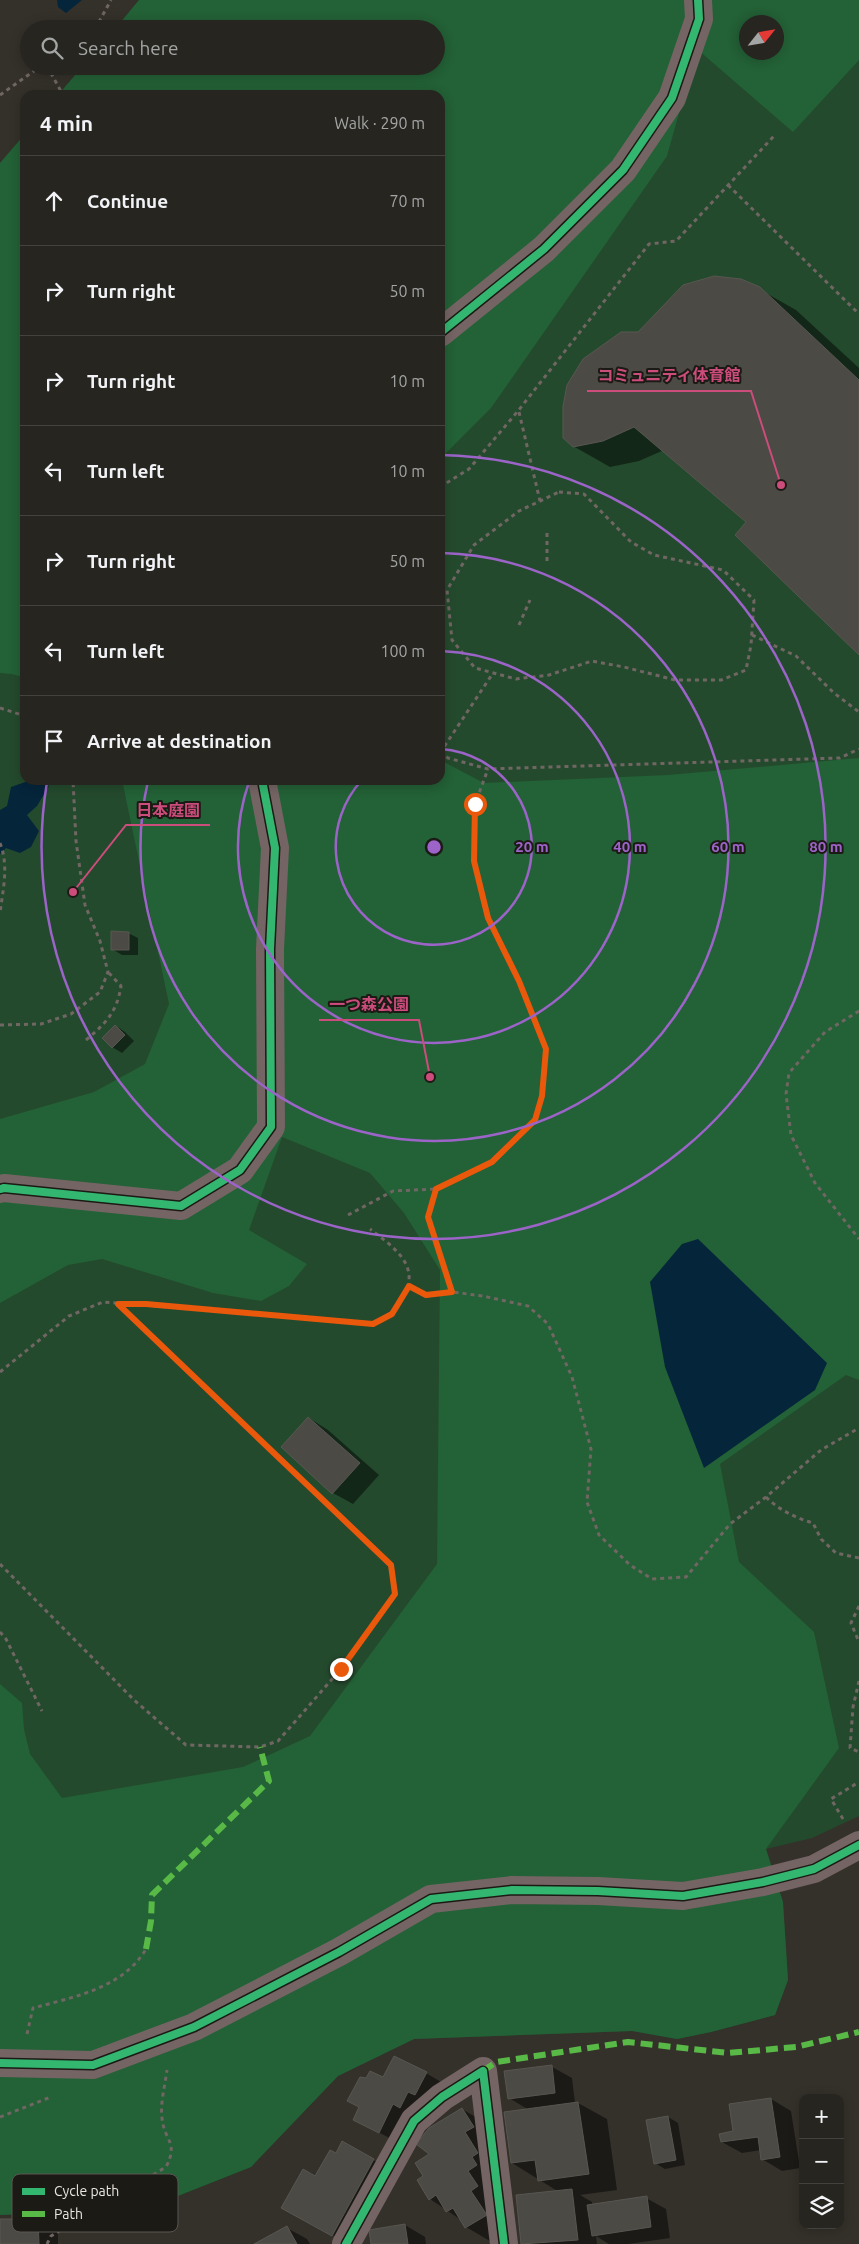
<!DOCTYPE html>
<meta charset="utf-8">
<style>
:root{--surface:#272520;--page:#2f2d29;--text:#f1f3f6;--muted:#a4a5a5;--line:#43423e}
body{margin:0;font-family:Ubuntu,"Noto Sans JP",sans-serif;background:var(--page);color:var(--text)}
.controls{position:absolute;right:15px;bottom:15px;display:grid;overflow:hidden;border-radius:10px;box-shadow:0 2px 12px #0003}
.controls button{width:45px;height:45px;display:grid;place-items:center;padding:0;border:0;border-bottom:1px solid var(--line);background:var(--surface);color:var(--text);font:25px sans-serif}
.compass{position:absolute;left:739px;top:15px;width:45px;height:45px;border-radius:50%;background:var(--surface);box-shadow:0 2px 12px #0003;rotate:59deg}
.stop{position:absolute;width:15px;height:15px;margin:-11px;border:4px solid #ea580c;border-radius:50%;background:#fff}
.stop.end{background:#ea580c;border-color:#fff;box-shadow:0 1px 5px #0008}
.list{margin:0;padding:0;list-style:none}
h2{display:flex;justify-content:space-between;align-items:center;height:65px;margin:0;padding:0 20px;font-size:21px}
h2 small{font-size:16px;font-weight:400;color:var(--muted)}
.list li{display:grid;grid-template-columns:32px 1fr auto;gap:15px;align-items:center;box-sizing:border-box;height:90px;padding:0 20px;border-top:1px solid var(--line)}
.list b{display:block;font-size:19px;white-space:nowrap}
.list em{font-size:16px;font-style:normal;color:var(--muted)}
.icon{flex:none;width:28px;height:28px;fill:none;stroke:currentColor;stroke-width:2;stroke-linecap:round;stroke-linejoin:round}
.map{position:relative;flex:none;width:859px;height:2244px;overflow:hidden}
.search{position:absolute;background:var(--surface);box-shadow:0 2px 12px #0003;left:20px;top:20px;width:425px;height:55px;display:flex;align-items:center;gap:12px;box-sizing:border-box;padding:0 18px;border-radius:28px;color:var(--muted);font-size:19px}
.panel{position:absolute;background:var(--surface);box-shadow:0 2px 12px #0003;left:20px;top:90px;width:425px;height:695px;border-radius:15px}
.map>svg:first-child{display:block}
</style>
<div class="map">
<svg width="859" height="2244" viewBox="0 0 859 2244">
<rect width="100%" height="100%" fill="#34312a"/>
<path fill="#244a2d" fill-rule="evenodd" d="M139,0H859V1816L812,1838L766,1849L783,1902L788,1980L775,2015L711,2032L677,2039L632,2031L414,2039L338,2076L251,2167L145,2209L0,2215V163L25,134V780H440V95H58L83,66H436V29H115ZM746,22H776V52H746Z"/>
<g fill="#236136" fill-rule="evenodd">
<path d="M139,0H859V60L793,132L697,49L667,156L491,408L440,459V95H58L83,66H436V29H115ZM746,22H776V52H746Z"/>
<polygon points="25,134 25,678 12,674 0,673 0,163"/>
<polygon points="859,758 859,1380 846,1375 720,1464 739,1562 814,1632 839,1748 766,1849 783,1902 788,1980 775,2015 711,2032 677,2039 632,2031 414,2039 338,2076 251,2167 145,2209 0,2215 0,1684 22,1703 24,1729 30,1754 62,1798 243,1767 310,1736 437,1564 440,1270 404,1213 370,1173 282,1137 249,1230 307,1264 289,1286 261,1301 213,1293 102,1259 68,1265 0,1303 0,1119 94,1092 145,1064 169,1004 122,780 440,780 440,760 484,783 668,775"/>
</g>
<g fill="#05253b">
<polygon points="57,0 82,0 66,13 58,7"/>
<polygon points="31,780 39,780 49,786 37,806 27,815 39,831 31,847 20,853 6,848 0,854 0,810 7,806 11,787"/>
<polygon points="698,1239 827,1363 815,1390 704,1468 665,1367 650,1282 682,1244"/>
</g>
<g fill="#0007">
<polygon points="759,289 796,310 859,368 859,653 748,522 664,450 639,461 610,467 573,446 639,334"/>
<polygon points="128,933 138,938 138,955 122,955 112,949"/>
<polygon points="116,1026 125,1032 134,1041 122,1053 112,1047"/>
<polygon points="309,1418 328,1430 379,1475 353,1504 333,1493"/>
<polygon points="552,2067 572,2078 575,2103 578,2103 607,2119 617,2190 580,2195 592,2202 592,2205 646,2198 666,2209 670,2238 628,2244 609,2244 596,2236 597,2244 522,2244 517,2197 559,2192 512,2163 529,2110 509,2098"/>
<polygon points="426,2073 446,2085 399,2143 355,2120 384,2079"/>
<polygon points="771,2099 791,2111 800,2168 782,2171 762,2159 761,2150 742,2153 722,2142 735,2132 730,2105"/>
<polygon points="462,2109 491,2126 495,2244 466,2227 461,2220 430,2199 425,2176 431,2154"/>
<polygon points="668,2117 678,2123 685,2165 665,2169 655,2163"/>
<polygon points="343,2143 393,2171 349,2244 303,2219 315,2178 336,2155"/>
<polygon points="0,2220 38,2220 58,2231 58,2244 0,2244"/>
<polygon points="405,2225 425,2237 426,2244 373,2244"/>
<polygon points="287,2228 307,2239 310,2244 257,2244"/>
</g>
<g fill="#4c4a45" stroke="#585650">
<polygon points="714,276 741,279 760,287 859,380 859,655 735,535 746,522 634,427 603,441 573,447 563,438 563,406 567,385 583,359 621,332 638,332 683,285"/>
<polygon points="111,931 129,932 129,950 111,950"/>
<polygon points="115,1025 125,1035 112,1048 102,1038"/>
<polygon points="308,1417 360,1463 332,1494 281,1447"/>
<polygon points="394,2056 427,2072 415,2095 408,2092 400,2108 393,2104 379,2133 353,2120 359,2107 347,2101 360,2077 366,2078 370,2071 383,2077"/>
<polygon points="552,2065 555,2093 508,2099 504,2071"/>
<polygon points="771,2098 780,2157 761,2160 758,2137 721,2142 719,2134 733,2131 729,2104"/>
<polygon points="578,2102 589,2174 538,2181 535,2160 511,2163 504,2112"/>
<polygon points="462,2108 474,2127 465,2132 478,2153 472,2157 477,2165 468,2171 478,2186 471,2191 487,2215 465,2228 453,2208 446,2212 436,2195 429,2200 417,2180 423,2176 415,2163 429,2154 416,2144 429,2128"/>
<polygon points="668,2116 676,2160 654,2164 646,2120"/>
<polygon points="342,2141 374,2159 332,2236 281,2208 303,2169 315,2176 330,2150 336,2153"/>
<polygon points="572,2189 578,2240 521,2244 516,2195"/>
<polygon points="647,2196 651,2227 592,2236 587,2205"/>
<polygon points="0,2219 38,2219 39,2244 0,2244"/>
<polygon points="405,2224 408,2244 371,2244 369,2230"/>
<polygon points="287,2226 297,2244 254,2244"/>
</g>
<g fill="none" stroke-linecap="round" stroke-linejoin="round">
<g stroke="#706663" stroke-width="3" stroke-dasharray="4 4" stroke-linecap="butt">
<polyline points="95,29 111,0"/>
<polyline points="47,66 63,95"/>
<polyline points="0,95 41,66"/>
<polyline points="728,185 859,314"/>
<polyline points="519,412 540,501"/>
<polyline points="440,487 469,469 518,411 649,244 676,241 774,136"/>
<polygon points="559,492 584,494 631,542 654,555 723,570 754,600 751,645 746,670 721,680 675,680 624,667 592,661 549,675 516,679 475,668 452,640 447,590 474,545 519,511"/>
<polyline points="547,561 547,530"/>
<polyline points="519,625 530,600"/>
<polyline points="752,635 796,656 834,693 859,712"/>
<polyline points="0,708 25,716"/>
<polyline points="440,752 448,758 488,769 840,758 859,749"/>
<polyline points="440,753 493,673"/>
<path d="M0,843C9,866 3,889 0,913"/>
<polyline points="859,1011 825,1032 789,1073 786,1094 791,1135 815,1183 859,1239"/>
<polyline points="0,1025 41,1024 71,1014 100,992 108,972 100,941 85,905 76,841 73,780"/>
<path d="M86,1040C106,1023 117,1012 121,986L108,972"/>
<polyline points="436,1189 428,1217 452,1292"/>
<polyline points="348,1215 393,1191 436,1189 492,1162 535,1120 542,1096 546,1049 519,981 489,917 474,861 475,804 488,769"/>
<polyline points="409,1286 426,1295 452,1292 483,1296 528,1306 548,1324 572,1377 591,1449 587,1502 599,1535 630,1565 652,1579 686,1577 730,1524 766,1497 821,1450 859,1428"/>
<path d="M0,1372L69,1316L103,1302L373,1323C391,1315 394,1312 404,1295C421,1265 392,1246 370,1229"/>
<path d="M766,1497C779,1510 796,1518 813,1523L821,1539L836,1553L859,1558"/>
<polyline points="0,1564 134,1700 186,1745 260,1747 278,1741 341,1669 395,1594 391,1565 118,1304"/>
<polyline points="859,1606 851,1623 859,1642"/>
<polyline points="0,1632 6,1639 42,1711"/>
<polyline points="859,1681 853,1707 850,1748 859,1752"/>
<polyline points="843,1819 831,1799 859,1782"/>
<path d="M27,2034L33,2008C74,1997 123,1988 146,1949"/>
<polyline points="0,2117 51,2097"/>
<path d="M47,2244L51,2236L166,2167C179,2142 164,2141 162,2118C160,2103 165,2086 167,2070"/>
</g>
<g stroke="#756464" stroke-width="28">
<polyline points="440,333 544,249 623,170 672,98 699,19 698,0"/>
<polyline points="0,1189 4,1188 181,1206 240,1170 271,1127 270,949 275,848 262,780"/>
<polyline points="0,2063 93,2065 194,2027 339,1952 431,1899 512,1890 598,1891 683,1896 763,1882 814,1869 859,1845"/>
<polyline points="346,2244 414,2121 442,2097 483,2071 504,2244"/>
</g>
<g stroke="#58b947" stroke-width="6" stroke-dasharray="12 6" stroke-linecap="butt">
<polyline points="146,1949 151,1921 152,1895 269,1781 260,1747"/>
<polyline points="483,2071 496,2062 628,2042 728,2053 796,2047 859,2032"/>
</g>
<g stroke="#1c1a15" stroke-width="11">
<g id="cycleway">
<polyline points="440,333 544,249 623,170 672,98 699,19 698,0"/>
<polyline points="0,1189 4,1188 181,1206 240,1170 271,1127 270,949 275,848 262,780"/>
<polyline points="0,2063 93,2065 194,2027 339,1952 431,1899 512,1890 598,1891 683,1896 763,1882 814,1869 859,1845"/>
<polyline points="346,2244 414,2121 442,2097 483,2071 504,2244"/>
</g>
</g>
<use href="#cycleway" stroke="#33b770" stroke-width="8"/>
</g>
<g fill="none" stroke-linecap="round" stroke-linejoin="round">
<polyline stroke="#ea580c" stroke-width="6" points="341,1669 395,1594 391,1565 118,1304 146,1304 373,1324 392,1314 409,1286 426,1295 452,1292 428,1217 436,1189 492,1162 535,1120 542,1096 546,1049 519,981 488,918 474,861 475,804"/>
</g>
<g fill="none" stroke="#9c64c9" stroke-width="2.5">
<path d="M441 749A98 98 0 1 1 362 780"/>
<path d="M441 651A196 196 0 1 1 249 782"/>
<path d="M442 553A294 294 0 1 1 148 781"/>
<path d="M441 455A392 392 0 1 1 47 782"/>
</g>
<rect x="12" y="2174" width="166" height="58" rx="8" fill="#1c1a15" stroke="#5a5752" stroke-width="1"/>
<rect x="22" y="2188" width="23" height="7" fill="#33b770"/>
<rect x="22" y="2211" width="23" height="6" fill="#58b947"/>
<g font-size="14" fill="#e9e6df">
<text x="54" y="2196">Cycle path</text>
<text x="54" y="2219">Path</text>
</g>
<circle cx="434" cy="847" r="8" fill="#9c64c9" stroke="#1c1a15" stroke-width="2.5"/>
<g font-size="15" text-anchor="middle" font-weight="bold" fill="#9c64c9" stroke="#1c1a15" stroke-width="4" stroke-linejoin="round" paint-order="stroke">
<text x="532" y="852">20 m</text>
<text x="630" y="852">40 m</text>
<text x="728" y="852">60 m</text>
<text x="826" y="852">80 m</text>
</g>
<path fill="none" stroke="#cc4c7c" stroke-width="2" d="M781 485L751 391H587M73 892L126 825H210M430 1077L419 1020H319"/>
<g fill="#cc4c7c" stroke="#1c1a15" stroke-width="2">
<circle cx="781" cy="485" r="5"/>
<circle cx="73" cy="892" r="5"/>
<circle cx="430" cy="1077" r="5"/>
</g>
<g font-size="16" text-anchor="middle" font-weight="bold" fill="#cc4c7c" stroke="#1c1a15" stroke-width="4" stroke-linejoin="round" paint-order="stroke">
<text x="669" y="381">コミュニティ体育館</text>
<text x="168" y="816">日本庭園</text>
<text x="369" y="1010">一つ森公園</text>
</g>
</svg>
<div class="controls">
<button>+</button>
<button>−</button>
<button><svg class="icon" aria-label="layers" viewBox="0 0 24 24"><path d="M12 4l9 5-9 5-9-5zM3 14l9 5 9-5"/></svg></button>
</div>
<svg class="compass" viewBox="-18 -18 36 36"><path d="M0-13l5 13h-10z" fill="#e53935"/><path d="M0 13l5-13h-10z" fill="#a4a5a5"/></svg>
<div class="stop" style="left:475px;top:804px"></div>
<div class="stop end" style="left:341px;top:1669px"></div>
<div class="search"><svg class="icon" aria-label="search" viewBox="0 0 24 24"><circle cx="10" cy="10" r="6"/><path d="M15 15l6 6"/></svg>Search here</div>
<section class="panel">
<h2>4 min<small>Walk · 290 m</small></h2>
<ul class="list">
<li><svg class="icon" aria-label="ahead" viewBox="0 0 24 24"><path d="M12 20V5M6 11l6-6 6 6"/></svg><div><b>Continue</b></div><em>70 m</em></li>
<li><svg class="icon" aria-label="right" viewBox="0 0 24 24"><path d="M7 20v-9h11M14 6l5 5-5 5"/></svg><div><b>Turn right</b></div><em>50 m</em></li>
<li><svg class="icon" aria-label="right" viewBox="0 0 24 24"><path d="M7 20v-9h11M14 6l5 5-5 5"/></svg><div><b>Turn right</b></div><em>10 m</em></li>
<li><svg class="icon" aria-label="left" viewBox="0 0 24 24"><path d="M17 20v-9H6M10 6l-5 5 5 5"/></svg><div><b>Turn left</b></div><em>10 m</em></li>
<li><svg class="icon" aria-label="right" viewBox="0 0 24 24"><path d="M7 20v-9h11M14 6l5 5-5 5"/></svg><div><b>Turn right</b></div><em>50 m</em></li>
<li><svg class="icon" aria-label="left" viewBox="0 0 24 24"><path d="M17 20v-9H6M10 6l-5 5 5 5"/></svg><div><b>Turn left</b></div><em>100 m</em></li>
<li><svg class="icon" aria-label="arrive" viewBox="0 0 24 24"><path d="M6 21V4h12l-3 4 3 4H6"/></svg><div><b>Arrive at destination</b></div></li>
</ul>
</section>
</div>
